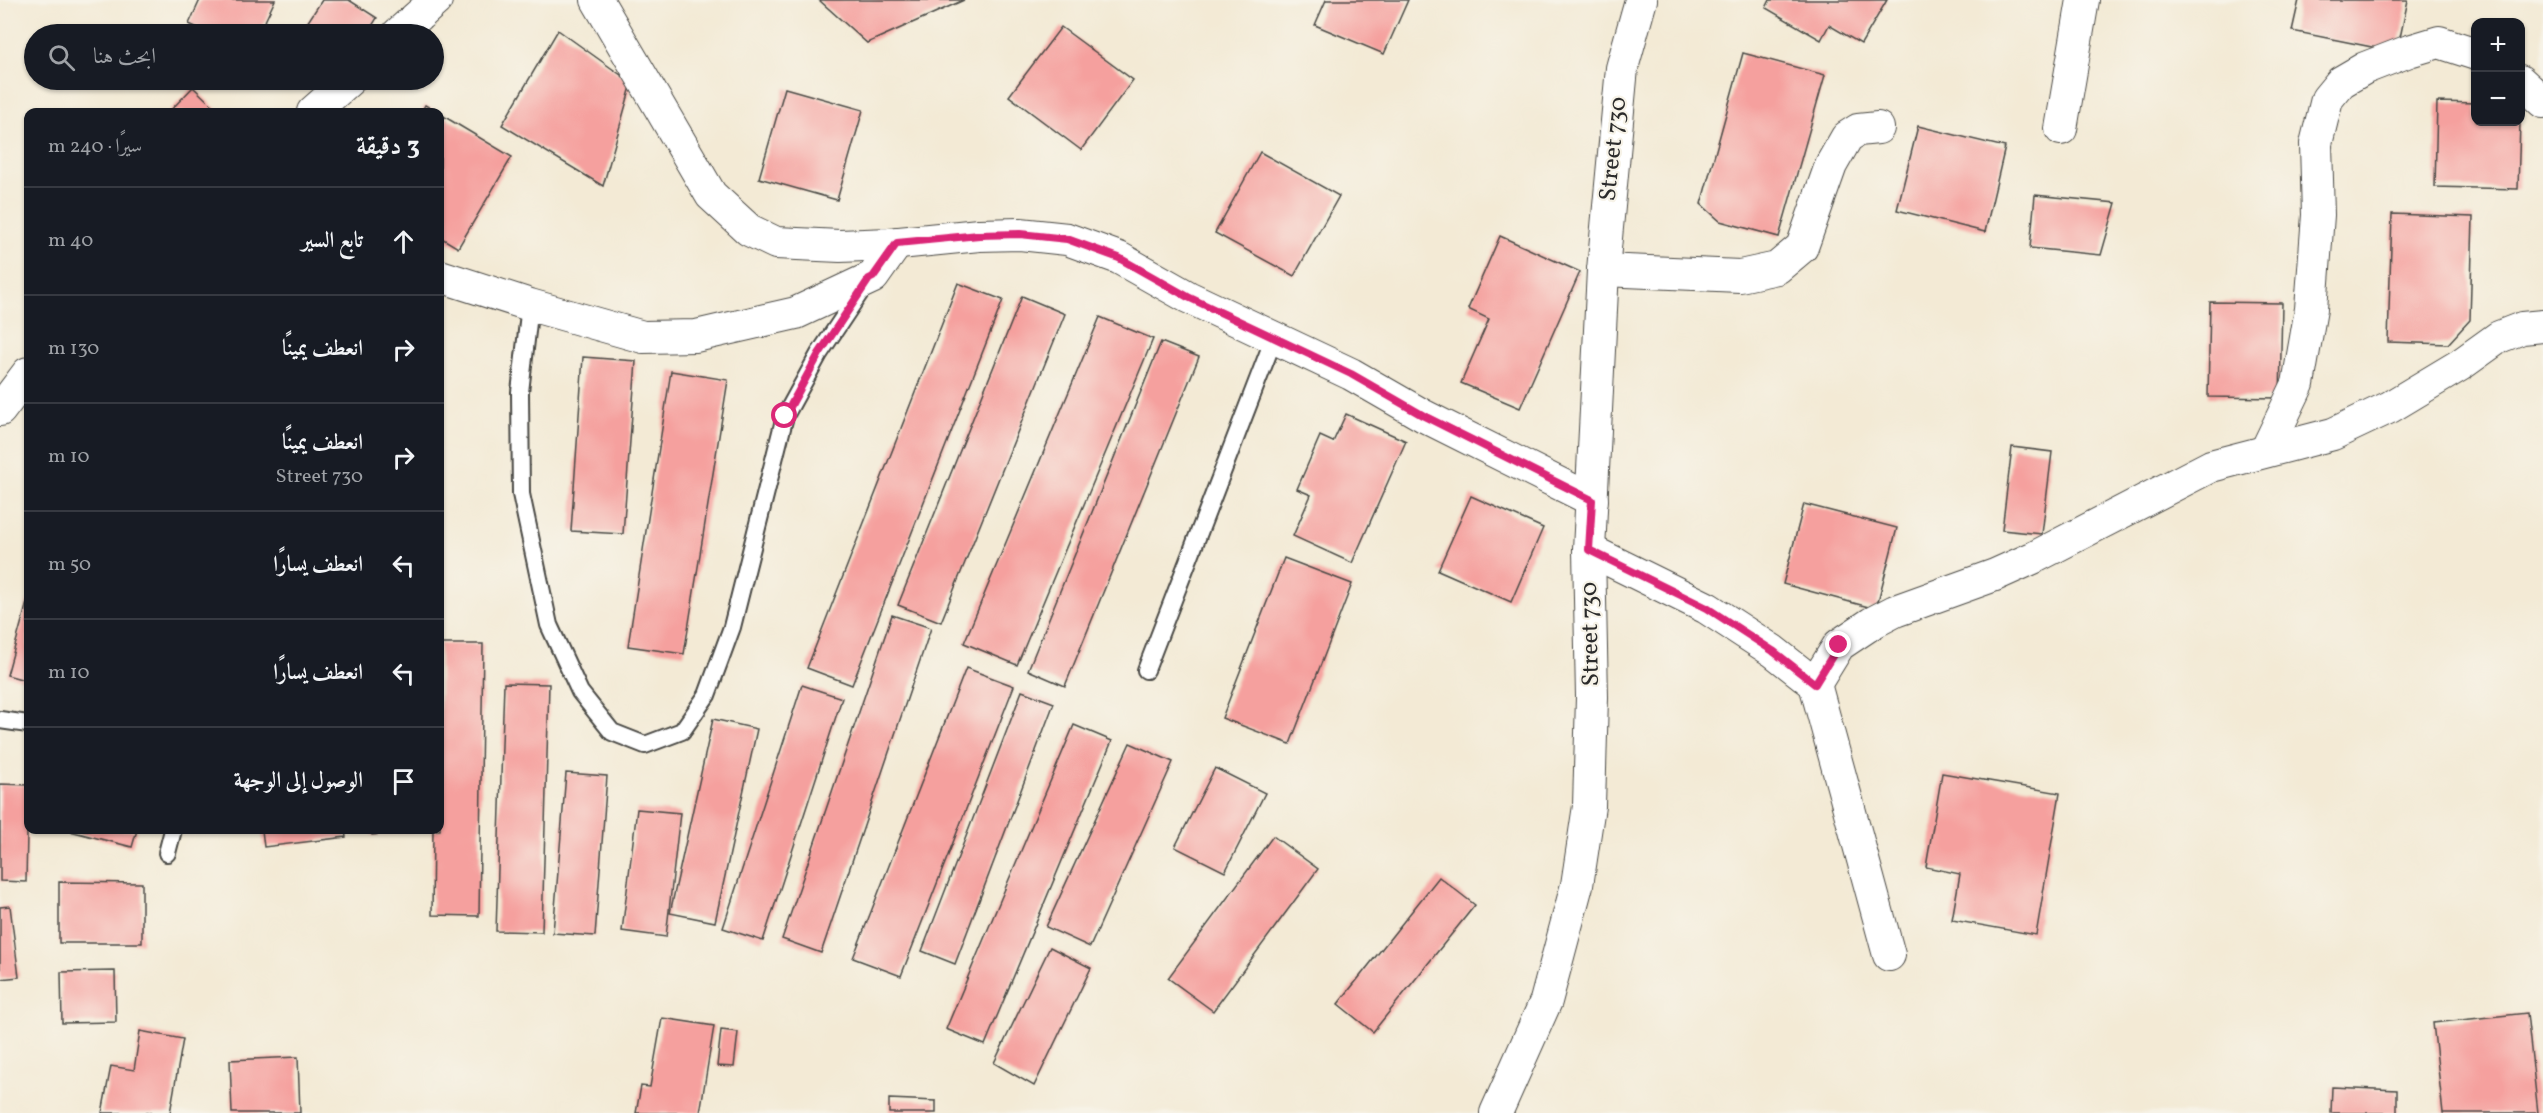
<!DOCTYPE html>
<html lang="ar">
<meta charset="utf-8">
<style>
:root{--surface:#171b24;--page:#242831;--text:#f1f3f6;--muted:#9ea1a6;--line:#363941}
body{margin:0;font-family:Vollkorn,Amiri,serif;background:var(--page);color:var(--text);direction:rtl}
.controls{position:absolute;right:18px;top:18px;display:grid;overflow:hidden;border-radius:12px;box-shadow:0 2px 4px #0004}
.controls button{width:54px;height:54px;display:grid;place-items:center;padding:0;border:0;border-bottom:2px solid var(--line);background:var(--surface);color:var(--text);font:30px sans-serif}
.stop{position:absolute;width:18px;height:18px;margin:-14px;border:4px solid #db2777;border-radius:50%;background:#fff}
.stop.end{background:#db2777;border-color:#fff;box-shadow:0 2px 6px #0008}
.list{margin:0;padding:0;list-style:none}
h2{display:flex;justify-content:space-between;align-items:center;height:78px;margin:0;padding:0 24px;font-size:26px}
h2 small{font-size:20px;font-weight:400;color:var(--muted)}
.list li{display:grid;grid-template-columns:39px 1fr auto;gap:18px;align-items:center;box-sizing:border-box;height:108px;padding:0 24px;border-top:2px solid var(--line)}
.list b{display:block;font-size:22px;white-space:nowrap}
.list p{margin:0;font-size:20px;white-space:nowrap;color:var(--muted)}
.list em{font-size:20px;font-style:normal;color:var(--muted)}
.icon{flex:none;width:33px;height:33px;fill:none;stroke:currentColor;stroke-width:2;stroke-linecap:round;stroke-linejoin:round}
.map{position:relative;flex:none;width:2543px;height:1113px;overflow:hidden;direction:ltr}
.search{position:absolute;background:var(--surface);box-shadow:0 2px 4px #0004;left:24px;top:24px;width:420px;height:66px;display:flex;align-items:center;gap:15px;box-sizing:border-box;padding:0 21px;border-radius:33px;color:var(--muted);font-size:22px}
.panel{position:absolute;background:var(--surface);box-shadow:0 2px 4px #0004;left:24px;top:108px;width:420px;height:726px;border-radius:12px;direction:rtl}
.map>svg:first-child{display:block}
</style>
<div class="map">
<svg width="2543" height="1113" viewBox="0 0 2543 1113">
<rect width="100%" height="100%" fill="#f7f3e8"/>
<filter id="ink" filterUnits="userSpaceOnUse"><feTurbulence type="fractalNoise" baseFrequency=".0167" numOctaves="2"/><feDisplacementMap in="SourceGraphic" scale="12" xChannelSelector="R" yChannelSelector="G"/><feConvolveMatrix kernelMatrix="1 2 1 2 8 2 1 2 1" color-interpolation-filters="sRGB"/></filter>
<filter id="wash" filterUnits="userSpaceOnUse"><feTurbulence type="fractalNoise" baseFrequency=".008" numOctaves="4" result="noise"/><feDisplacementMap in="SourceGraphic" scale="24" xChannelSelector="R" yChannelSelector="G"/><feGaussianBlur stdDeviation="1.35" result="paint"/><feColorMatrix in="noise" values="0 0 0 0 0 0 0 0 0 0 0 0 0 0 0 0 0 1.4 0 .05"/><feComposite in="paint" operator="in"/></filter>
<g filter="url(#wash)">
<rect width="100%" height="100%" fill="#f3ead5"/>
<g id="blocks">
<g fill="#f5a09e">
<polygon points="200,0 275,0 259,34 212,34 189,24"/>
<polygon points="322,0 349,0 377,18 367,34 300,34"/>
<polygon points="819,0 964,0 867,43"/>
<polygon points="1326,0 1408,0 1384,54 1315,25"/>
<polygon points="1770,0 1887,0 1861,44 1829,25 1821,40 1766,8"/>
<polygon points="2299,0 2408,0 2397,52 2292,31"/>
<polygon points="1061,27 1133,80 1081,150 1009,96"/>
<polygon points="558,30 632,83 603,186 502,125"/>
<polygon points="1743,53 1825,75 1779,237 1720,221 1701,204"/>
<polygon points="193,87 219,112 169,112"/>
<polygon points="785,88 863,110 837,200 759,178"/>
<polygon points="2437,102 2476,103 2476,122 2520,122 2518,189 2435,187"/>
<polygon points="425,105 437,112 421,112"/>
<polygon points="440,114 512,157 458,248 440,237"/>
<polygon points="1918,126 2005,147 1985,232 1897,210"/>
<polygon points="1260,152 1339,196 1294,276 1215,233"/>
<polygon points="2035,195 2116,203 2101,255 2030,248"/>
<polygon points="2392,214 2473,217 2470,320 2448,344 2388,342"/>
<polygon points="1500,236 1580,272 1520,408 1461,383 1489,319 1468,309"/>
<polygon points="958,283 1003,300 852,685 807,668"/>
<polygon points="1022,296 1065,314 941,622 898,605"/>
<polygon points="2210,302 2282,303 2280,398 2208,397"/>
<polygon points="1100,317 1153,339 1017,665 964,643"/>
<polygon points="1161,342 1199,357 1065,686 1028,670"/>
<polygon points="583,357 636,361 623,534 571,531"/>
<polygon points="671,371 728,380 684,654 628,646"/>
<polygon points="1346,414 1406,441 1352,563 1293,536 1311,495 1297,489 1320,436 1333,442"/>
<polygon points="2012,447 2052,452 2042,534 2002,530"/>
<polygon points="1471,496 1543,528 1511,602 1438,570"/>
<polygon points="1804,504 1897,528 1876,609 1783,584"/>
<polygon points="1284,558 1352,584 1290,744 1222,718"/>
<polygon points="28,599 28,681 7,675"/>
<polygon points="892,615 931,628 821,953 782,939"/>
<polygon points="440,644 483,644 479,916 432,915 433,830 440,830"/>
<polygon points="966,668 1014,686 901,976 853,958"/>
<polygon points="504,683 549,684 542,932 496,931"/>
<polygon points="802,685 842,698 763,941 723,928"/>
<polygon points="1022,691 1054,703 955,964 922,951"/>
<polygon points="713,719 757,729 715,922 670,913"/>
<polygon points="1074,725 1112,741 985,1045 946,1029"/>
<polygon points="1130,743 1173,762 1090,947 1046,927"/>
<polygon points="1215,768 1265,793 1225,872 1175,847"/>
<polygon points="566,773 607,776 595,936 553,933"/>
<polygon points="1942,773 2060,793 2036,935 1952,920 1960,874 1926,867"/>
<polygon points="0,784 28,785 26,882 0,881"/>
<polygon points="637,809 680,813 666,937 622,931"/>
<polygon points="66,830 137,830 132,847"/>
<polygon points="262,830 345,830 346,837 264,847"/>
<polygon points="371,830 414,830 414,831 372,835"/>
<polygon points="1273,836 1318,869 1213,1011 1168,978"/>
<polygon points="1439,877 1475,905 1373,1032 1338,1004"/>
<polygon points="59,882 142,883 142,943 59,943"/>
<polygon points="10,906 19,977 0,979 0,907"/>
<polygon points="1050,947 1091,968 1034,1086 994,1063"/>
<polygon points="115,971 116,1022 62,1023 61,972"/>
<polygon points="2527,1013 2538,1113 2443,1113 2433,1023"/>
<polygon points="662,1018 714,1026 700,1113 636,1113 641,1086 650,1087"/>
<polygon points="721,1030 738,1032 734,1067 717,1066"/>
<polygon points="140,1031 183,1039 170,1113 102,1113 111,1066 134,1070"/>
<polygon points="298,1057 300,1113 232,1113 230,1060"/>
<polygon points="2332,1087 2397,1090 2397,1113 2331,1113"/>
<polygon points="889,1099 936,1101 936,1113 889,1113"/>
</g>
</g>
</g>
<g filter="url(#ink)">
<use href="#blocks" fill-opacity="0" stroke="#494844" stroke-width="1.5"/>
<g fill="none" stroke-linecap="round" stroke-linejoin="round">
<g stroke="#494844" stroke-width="20">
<g id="service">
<polyline points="530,305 520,392 521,494 549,625 580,692 612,732 645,745 682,731 707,695 732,627 785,416 819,354 865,285"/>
<polyline points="1146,670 1274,338"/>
<polyline points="0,720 28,724"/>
<polyline points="167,853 173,830"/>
</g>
</g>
<g stroke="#494844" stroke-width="34">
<g id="minor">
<polyline points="597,0 711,195 749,230 776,243 840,246 889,244 979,235 1020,234 1067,239 1119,258 1188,297 1351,374 1424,416 1592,500"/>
<polyline points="398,34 436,0"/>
<polyline points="2520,81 2543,102"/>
<polyline points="313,112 349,80"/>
<polyline points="2061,129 2083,0"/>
<polyline points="1603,270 1740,276 1777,268 1802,247 1831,165 1847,137 1858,130 1878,128"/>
<polyline points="440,276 530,305 643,337 696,336 796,313 873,277 897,243"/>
<polyline points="0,410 28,373"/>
<polyline points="2266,451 2298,384 2311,309 2318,215 2316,144 2327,99 2341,82 2365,68 2409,51 2439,42 2476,54"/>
<polyline points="1589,550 1707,608 1773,651 1815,684 1839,645 1872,623 1895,611 1995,575 2035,557 2211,466 2333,434 2390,407 2460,365 2499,337 2522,328 2543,326"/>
<polyline points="1815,684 1889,955"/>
<polyline points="1496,1113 1546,1001 1577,885 1589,806 1592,697 1589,550 1603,270 1622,68 1641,0"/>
</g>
</g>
<use href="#service" stroke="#fff" stroke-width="16"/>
<use href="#minor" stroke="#fff" stroke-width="32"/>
</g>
</g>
<g fill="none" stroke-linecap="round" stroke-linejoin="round" filter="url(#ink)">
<polyline stroke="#db2777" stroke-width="8" points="785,416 819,354 869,279 873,277 897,243 979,235 1020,234 1067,239 1119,258 1188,297 1351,374 1424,416 1592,500 1589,550 1707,608 1773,651 1815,684 1839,645"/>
</g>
<g text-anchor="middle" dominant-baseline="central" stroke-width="4.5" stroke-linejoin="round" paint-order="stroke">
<g font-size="24" fill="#2b2b2b" stroke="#f7f3e8">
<text transform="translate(1614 149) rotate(-84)">Street 730</text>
<text transform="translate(1591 634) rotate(-91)">Street 730</text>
</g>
</g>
</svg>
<div class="controls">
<button>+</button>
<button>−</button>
</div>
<div class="stop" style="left:785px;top:416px"></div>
<div class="stop end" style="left:1839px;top:645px"></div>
<div class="search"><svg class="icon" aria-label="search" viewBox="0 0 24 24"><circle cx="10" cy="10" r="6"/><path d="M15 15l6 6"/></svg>ابحث هنا</div>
<section class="panel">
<h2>3 دقيقة<small>سيرًا · 240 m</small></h2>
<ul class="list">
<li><svg class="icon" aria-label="ahead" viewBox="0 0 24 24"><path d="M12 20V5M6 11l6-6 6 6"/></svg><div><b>تابع السير</b></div><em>40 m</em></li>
<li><svg class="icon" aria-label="right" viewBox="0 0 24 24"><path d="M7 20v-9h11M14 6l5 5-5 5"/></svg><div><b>انعطف يمينًا</b></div><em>130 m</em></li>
<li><svg class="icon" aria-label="right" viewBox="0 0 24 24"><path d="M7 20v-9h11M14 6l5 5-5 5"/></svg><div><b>انعطف يمينًا</b><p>Street 730</p></div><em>10 m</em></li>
<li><svg class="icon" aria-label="left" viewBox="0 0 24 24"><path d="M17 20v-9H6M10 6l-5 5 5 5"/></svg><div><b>انعطف يسارًا</b></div><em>50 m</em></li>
<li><svg class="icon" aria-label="left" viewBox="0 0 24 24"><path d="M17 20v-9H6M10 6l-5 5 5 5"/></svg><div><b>انعطف يسارًا</b></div><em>10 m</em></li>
<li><svg class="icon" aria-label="arrive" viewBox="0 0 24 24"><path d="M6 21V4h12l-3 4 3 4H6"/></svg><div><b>الوصول إلى الوجهة</b></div></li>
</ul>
</section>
</div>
